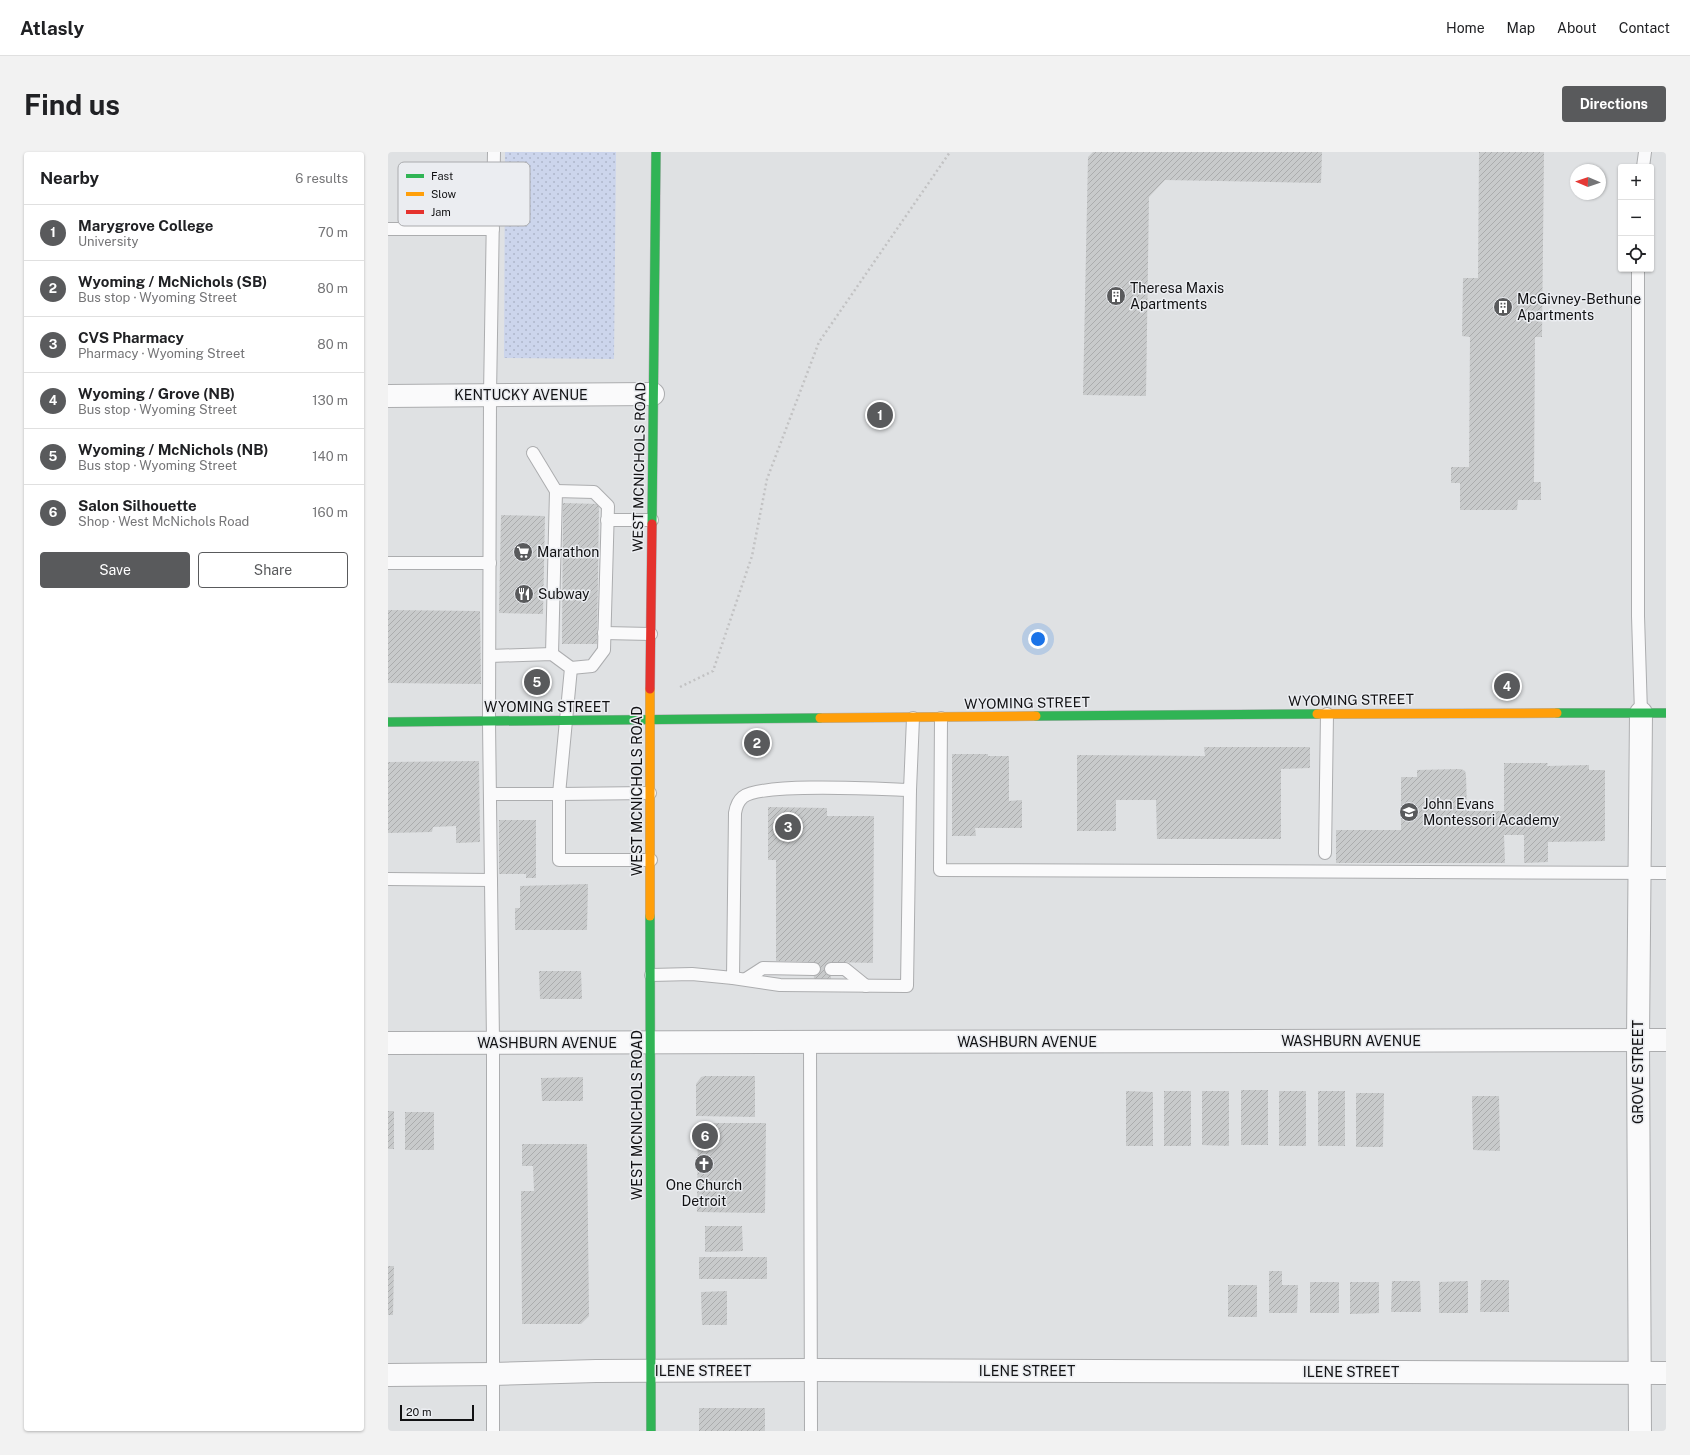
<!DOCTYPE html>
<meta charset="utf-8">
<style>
:root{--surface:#fff;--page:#f2f2f2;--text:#202124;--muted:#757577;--line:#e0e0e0;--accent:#595a5c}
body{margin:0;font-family:"Public Sans",sans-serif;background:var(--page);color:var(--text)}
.controls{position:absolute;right:12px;top:12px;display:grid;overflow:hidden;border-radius:4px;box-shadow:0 1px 3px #0004}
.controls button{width:36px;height:36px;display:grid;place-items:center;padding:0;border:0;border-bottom:1px solid var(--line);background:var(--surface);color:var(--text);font:20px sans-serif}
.compass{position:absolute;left:1182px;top:12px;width:36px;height:36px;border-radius:50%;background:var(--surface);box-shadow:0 1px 3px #0004;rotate:272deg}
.scale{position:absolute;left:12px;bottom:10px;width:74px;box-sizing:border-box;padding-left:4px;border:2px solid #111113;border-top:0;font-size:11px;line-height:14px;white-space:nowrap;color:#111113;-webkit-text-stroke:3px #ebedf1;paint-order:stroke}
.you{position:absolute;left:650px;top:487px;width:14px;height:14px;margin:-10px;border:3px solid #fff;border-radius:50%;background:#1a73e8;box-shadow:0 0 0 6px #1a73e833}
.badge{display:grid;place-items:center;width:26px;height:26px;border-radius:50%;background:var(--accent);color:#fff;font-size:13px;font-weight:700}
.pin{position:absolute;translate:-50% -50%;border:2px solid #fff;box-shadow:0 1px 4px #0006}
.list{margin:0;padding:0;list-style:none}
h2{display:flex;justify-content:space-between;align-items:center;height:52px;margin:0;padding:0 16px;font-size:17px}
h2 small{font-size:13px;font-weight:400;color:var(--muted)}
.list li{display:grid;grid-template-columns:26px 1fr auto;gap:12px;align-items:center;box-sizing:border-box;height:56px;padding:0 16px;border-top:1px solid var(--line)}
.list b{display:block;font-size:15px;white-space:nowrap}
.list p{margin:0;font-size:13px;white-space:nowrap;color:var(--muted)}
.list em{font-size:13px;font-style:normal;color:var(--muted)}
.actions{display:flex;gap:8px;padding:12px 16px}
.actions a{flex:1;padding:9px 0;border:1px solid var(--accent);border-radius:4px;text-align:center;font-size:14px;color:var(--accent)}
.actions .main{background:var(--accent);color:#fff}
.icon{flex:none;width:22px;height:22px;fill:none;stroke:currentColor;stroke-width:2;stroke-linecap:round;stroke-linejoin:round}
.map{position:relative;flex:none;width:1278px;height:1279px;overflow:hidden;border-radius:4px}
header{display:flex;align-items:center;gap:24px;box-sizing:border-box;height:56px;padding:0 20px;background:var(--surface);border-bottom:1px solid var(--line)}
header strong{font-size:19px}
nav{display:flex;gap:22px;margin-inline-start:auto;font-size:14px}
.intro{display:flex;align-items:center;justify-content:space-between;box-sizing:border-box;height:96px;padding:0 24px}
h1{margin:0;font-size:28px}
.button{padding:10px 18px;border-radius:4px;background:var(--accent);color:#fff;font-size:14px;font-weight:700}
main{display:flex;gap:24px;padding:0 24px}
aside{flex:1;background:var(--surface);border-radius:4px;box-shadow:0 1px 3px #0004}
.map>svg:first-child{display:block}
</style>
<header>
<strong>Atlasly</strong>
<nav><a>Home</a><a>Map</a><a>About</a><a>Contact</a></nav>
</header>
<div class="intro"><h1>Find us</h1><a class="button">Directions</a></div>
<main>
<aside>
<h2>Nearby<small>6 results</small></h2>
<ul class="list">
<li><span class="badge">1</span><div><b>Marygrove College</b><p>University</p></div><em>70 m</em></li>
<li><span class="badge">2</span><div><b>Wyoming / McNichols (SB)</b><p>Bus stop · Wyoming Street</p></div><em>80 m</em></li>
<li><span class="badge">3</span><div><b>CVS Pharmacy</b><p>Pharmacy · Wyoming Street</p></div><em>80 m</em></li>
<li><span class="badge">4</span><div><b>Wyoming / Grove (NB)</b><p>Bus stop · Wyoming Street</p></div><em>130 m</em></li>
<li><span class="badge">5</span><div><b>Wyoming / McNichols (NB)</b><p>Bus stop · Wyoming Street</p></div><em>140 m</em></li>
<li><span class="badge">6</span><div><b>Salon Silhouette</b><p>Shop · West McNichols Road</p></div><em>160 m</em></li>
</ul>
<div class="actions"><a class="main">Save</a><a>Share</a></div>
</aside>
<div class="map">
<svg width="1278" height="1279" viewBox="0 0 1278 1279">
<defs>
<pattern id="grass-dots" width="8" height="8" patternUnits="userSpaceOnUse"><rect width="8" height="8" fill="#ccd5ec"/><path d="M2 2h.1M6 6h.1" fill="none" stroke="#aeb6ca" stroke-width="1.8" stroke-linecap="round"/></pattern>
<pattern id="building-hatch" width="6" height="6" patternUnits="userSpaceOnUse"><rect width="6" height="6" fill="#c8cacb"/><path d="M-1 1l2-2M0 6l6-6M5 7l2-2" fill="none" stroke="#abacad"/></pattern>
</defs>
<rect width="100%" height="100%" fill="#dfe1e3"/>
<polygon fill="url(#grass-dots)" points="117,0 228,0 226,207 116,206"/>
<g fill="url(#building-hatch)">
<polygon points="705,0 934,0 933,31 777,28 761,45 758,244 695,243 700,5"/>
<polygon points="1091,0 1156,0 1154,185 1147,185 1146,330 1153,330 1153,348 1130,348 1129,358 1072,358 1072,331 1063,331 1063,315 1081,315 1082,185 1074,184 1075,126 1090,126"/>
<polygon points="175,351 211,352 209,492 174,492"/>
<polygon points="113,363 157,364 155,462 111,461"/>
<polygon points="0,458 92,459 93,532 0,531"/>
<polygon points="816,595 922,595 922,616 893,617 893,687 769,687 768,648 728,648 728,679 689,679 689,603 817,604"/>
<polygon points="564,602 600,602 600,604 621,604 621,649 634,648 634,676 587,676 588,684 564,684"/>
<polygon points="91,609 92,690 68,691 68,674 45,675 44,680 0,681 0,610"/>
<polygon points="1116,611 1160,611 1159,614 1201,613 1201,618 1217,618 1217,689 1160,690 1160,710 1136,711 1136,683 1116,683 1117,711 948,711 948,678 1013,678 1013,625 1029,625 1029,618 1073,617 1077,619 1078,623 1079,659 1116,659"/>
<polygon points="380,655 439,656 439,664 486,664 485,811 443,810 443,827 426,827 425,810 388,809 388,708 380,708"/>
<polygon points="111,668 148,668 148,726 138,726 138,722 111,722"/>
<polygon points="200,732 199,778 127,778 127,756 132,756 132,734"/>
<polygon points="151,819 193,819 194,847 152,847"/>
<polygon points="317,924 367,924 367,965 308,964 308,932 313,925"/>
<polygon points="195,925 195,949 154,949 153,926"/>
<rect x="853" y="938" width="27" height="55"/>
<polygon points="738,939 765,940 765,994 738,994"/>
<rect x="776" y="939" width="27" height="55"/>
<polygon points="814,939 841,939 841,994 814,993"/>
<rect x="891" y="939" width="27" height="55"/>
<rect x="930" y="939" width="27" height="55"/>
<polygon points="968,941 996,941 995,995 968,995"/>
<polygon points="1084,944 1111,944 1112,999 1085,998"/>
<rect x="0" y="959" width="6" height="38"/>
<rect x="17" y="960" width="29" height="38"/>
<polygon points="310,971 378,971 377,1061 309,1060"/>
<polygon points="134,992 199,992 201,1164 193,1172 134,1172 133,1039 146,1039 145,1014 134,1014"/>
<polygon points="317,1074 354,1074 355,1099 317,1100"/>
<rect x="311" y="1105" width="68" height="22"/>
<polygon points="0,1114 6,1114 5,1163 0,1163"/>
<polygon points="881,1119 894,1119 894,1133 910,1133 909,1161 881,1161"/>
<polygon points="1093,1128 1121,1128 1121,1160 1092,1160"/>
<polygon points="1004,1129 1032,1129 1033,1160 1003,1160"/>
<polygon points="1080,1129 1080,1161 1051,1161 1051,1130"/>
<rect x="922" y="1130" width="29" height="31"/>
<polygon points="962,1130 991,1130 991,1161 962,1162"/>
<rect x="840" y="1133" width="29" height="32"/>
<polygon points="339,1139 339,1173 314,1173 313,1140"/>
<rect x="311" y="1256" width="66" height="23"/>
</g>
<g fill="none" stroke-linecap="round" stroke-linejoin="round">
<g stroke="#acadaf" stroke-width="14">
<g id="lane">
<polyline points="1255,15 1257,0"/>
<polyline points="0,77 105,77"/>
<polyline points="1250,117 1250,464 1253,561"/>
<polyline points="145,301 168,339"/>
<polyline points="219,368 264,368"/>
<polyline points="0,411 102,411"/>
<polyline points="216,481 263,482"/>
<polyline points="164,502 168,339 206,340 220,354 216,498 204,514 183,516"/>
<polyline points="102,504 164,502 183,516 171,642 262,641"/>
<polyline points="553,566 552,718 1278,721"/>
<polyline points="102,642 171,642 171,708 263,708"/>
<polyline points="937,701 939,562"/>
<polyline points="0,727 103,728"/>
<polyline points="443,817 457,817 478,834"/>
<path d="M263,823L304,822L345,826L347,661C348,655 350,649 355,645C375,630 492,637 522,638L525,566"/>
<polyline points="345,826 392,833 519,834 522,638"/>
<polyline points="358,827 375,816 426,817"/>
<polyline points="422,891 423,1279"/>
<polyline points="105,1279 105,890 101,570 102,243 106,0"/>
</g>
</g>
<g stroke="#acadaf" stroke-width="24">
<g id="street">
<polyline points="0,244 265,242"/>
<polyline points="0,891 1278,888"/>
<polyline points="0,1223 105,1222 208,1219 423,1218 1278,1221"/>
<polyline points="1252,1279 1250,888 1253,561"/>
</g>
</g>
<g stroke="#acadaf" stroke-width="10">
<g id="fast">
<polyline points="264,372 268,0"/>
<polyline points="1169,561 1278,561"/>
<polyline points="648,564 929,562"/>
<polyline points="0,570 432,566"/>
<polyline points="262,764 263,1279"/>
</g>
</g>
<g stroke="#acadaf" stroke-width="10">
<g id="slow">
<polyline points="929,562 1169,561"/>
<polyline points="432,566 648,564"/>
<polyline points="262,764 262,537"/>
</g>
</g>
<g stroke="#acadaf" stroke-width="10">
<polyline id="jam" points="262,537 264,372"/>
</g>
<polyline stroke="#c2c2c3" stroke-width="2.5" stroke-dasharray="2 3" stroke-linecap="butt" points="292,535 325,519 364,404 379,327 431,190 562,0"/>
<use href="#lane" stroke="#fafafb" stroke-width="12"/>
<use href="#street" stroke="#fafafb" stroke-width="22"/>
<use href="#fast" stroke="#30b455" stroke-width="9"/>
<use href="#slow" stroke="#ff9f0a" stroke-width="9"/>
<use href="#jam" stroke="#e5322d" stroke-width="9"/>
</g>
<defs>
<g id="building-disc" transform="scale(1)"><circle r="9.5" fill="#595a5c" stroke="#ebedf1"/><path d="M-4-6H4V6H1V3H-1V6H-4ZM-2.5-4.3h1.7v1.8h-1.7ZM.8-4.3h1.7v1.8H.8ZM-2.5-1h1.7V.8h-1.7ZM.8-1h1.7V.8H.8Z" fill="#fff"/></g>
<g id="supermarket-disc" transform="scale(1)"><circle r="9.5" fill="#595a5c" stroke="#ebedf1"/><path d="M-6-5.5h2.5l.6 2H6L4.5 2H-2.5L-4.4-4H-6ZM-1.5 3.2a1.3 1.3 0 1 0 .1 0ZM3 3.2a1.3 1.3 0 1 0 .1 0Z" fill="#fff"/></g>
<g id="restaurant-disc" transform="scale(1)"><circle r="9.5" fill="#595a5c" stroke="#ebedf1"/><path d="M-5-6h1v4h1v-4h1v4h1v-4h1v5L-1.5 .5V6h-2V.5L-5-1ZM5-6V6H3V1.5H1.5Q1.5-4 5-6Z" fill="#fff"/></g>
<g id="school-disc" transform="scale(1)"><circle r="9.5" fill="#595a5c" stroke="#ebedf1"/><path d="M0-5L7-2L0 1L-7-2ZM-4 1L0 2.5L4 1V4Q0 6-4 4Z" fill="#fff"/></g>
<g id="church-disc" transform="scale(1)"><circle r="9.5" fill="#595a5c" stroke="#ebedf1"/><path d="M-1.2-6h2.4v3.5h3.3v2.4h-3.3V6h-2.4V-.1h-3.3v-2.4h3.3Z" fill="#fff"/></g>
</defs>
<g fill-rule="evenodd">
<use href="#building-disc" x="728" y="144"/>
<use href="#building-disc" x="1115" y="155"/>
<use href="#supermarket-disc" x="135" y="400"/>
<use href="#restaurant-disc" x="136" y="442"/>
<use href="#school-disc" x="1021" y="660"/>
<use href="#church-disc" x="316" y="1012"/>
</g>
<g text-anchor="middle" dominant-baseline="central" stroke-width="3" stroke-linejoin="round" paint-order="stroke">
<g font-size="14" fill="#111113" stroke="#ebedf1" text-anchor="start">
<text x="742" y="136">Theresa Maxis<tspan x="742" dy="16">Apartments</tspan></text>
<text x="1129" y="147">McGivney-Bethune<tspan x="1129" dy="16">Apartments</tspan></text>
<text x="149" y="400">Marathon</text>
<text x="150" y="442">Subway</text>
<text x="1035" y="652">John Evans<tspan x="1035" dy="16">Montessori Academy</tspan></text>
<text x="316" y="1033" text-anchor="middle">One Church<tspan x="316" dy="16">Detroit</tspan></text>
</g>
<g font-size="14" fill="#111113" stroke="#ebedf1">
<text x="133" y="243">KENTUCKY AVENUE</text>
<text transform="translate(251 315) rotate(-89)">WEST MCNICHOLS ROAD</text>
<text transform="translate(963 548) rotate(-1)">WYOMING STREET</text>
<text transform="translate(639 551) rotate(-1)">WYOMING STREET</text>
<text x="159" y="555">WYOMING STREET</text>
<text transform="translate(249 639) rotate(-90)">WEST MCNICHOLS ROAD</text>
<text x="963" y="889">WASHBURN AVENUE</text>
<text x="639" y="890">WASHBURN AVENUE</text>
<text x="159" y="891">WASHBURN AVENUE</text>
<text transform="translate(1250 920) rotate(-90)">GROVE STREET</text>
<text transform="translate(249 963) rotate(-90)">WEST MCNICHOLS ROAD</text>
<text x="315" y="1219">ILENE STREET</text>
<text x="639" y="1219">ILENE STREET</text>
<text x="963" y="1220">ILENE STREET</text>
</g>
</g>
<rect x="10" y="10" width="132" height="64" rx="6" fill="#ebedf1" stroke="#aaabae" stroke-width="1"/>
<rect x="18" y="22" width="18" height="4" fill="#30b455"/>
<rect x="18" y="40" width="18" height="4" fill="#ff9f0a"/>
<rect x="18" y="58" width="18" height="4" fill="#e5322d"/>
<g font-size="11" fill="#111113">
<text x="43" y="28">Fast</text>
<text x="43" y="46">Slow</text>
<text x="43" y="64">Jam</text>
</g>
</svg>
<div class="controls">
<button>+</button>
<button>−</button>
<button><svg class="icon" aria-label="locate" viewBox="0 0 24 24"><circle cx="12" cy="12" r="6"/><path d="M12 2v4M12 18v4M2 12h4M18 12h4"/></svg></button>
</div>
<svg class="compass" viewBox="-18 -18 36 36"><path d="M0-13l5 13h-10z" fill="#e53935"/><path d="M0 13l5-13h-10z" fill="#757577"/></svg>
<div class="scale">20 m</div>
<div class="you"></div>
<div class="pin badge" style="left:492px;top:263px">1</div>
<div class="pin badge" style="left:369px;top:591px">2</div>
<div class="pin badge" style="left:400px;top:675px">3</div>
<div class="pin badge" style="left:1119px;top:534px">4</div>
<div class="pin badge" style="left:149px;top:530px">5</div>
<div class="pin badge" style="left:317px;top:984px">6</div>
</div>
</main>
